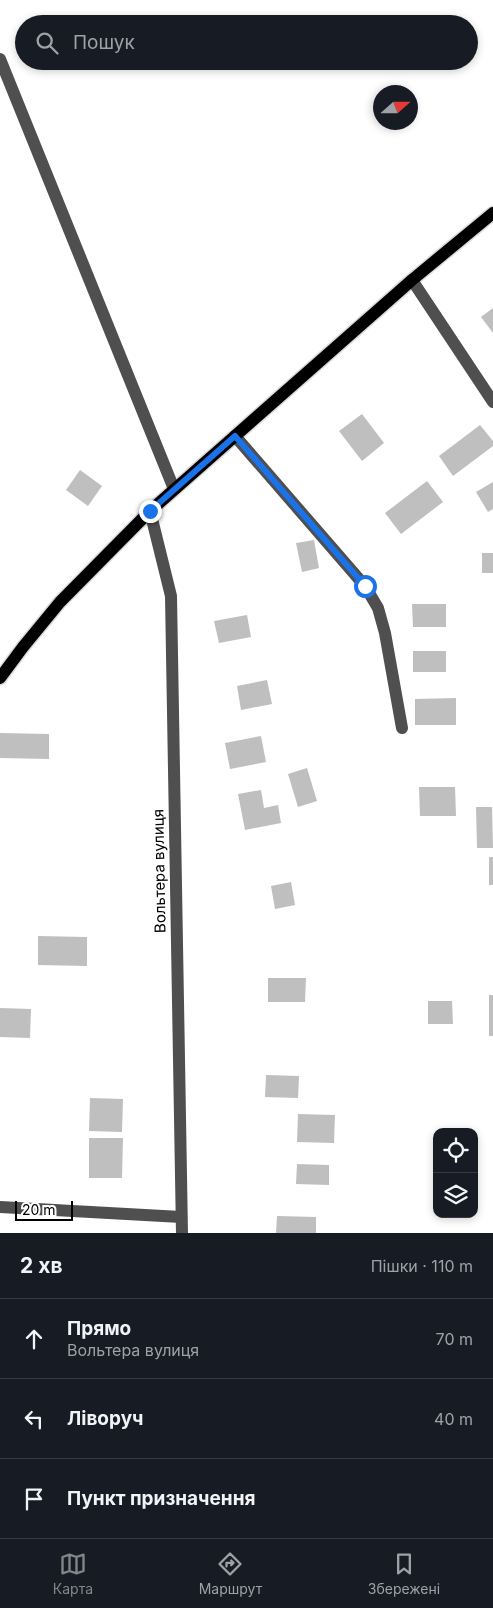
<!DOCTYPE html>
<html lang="uk">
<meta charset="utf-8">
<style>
:root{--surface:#171b24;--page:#20242c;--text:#f1f3f6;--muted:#9ea1a6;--line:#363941;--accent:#858687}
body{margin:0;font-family:Inter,sans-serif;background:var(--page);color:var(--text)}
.controls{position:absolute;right:15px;bottom:15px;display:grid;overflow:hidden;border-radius:10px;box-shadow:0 2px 8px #0003}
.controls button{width:45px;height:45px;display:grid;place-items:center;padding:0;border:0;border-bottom:1px solid var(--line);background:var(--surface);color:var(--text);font:25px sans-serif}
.compass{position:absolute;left:373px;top:85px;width:45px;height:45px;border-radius:50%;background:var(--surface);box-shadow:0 2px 8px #0003;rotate:69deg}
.scale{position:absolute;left:15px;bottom:12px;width:58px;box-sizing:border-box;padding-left:5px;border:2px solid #000;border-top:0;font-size:14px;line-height:18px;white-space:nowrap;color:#000;-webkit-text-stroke:4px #fff;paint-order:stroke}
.stop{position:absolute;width:15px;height:15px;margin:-11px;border:4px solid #1a73e8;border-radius:50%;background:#fff}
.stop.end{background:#1a73e8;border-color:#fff;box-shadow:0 1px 5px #0008}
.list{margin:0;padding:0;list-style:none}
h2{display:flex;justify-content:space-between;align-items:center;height:65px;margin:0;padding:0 20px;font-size:21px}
h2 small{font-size:16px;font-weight:400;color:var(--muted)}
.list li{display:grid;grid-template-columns:32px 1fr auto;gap:15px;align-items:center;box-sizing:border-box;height:80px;padding:0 20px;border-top:1px solid var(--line)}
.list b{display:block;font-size:19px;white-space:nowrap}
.list p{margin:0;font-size:16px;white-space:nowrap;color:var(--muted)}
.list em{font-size:16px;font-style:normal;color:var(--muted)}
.icon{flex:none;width:28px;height:28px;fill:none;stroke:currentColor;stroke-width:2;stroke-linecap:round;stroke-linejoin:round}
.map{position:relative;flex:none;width:493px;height:1233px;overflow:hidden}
.search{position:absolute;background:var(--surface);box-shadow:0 2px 8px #0003;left:15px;right:15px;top:15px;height:55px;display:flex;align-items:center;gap:12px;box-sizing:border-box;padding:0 18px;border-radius:28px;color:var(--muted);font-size:19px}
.sheet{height:305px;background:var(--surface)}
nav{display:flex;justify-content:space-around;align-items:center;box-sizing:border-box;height:70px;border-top:1px solid var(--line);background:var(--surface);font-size:14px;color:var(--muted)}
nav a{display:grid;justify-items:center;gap:2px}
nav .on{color:var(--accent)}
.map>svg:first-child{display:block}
</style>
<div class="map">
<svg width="493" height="1233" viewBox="0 0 493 1233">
<rect width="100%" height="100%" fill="#fff"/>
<g fill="#bfbfbf">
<polygon points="493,308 493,333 481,317"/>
<polygon points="362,414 384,443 362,461 339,431"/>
<polygon points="480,425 493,441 493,446 453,476 439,456"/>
<polygon points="80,470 102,486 88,506 66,490"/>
<polygon points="427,481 443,502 401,534 385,513"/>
<polygon points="493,482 493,509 488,512 476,492"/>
<polygon points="314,540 319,568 302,572 296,543"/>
<rect x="482" y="553" width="11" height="20"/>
<polygon points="412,604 446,604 446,627 413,627"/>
<polygon points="247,615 251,637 219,643 214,621"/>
<rect x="413" y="651" width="33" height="21"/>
<polygon points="267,680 272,704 241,710 237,686"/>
<polygon points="456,698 456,725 415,725 415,699"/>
<polygon points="0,733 49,734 49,759 0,758"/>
<polygon points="261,736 266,762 230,769 225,743"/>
<polygon points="307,768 317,801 298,807 288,774"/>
<polygon points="419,787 455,787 456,816 420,816"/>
<polygon points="261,790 264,808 278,805 281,823 245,830 238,794"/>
<polygon points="476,807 492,807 493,848 477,848"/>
<rect x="489" y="857" width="4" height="28"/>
<polygon points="291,882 295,905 275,909 271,886"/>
<polygon points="38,936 87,937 87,966 38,965"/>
<polygon points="268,978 306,978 305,1002 268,1002"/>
<rect x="489" y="995" width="4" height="41"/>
<polygon points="428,1001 452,1001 453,1024 428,1024"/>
<polygon points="0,1008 31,1009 30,1038 0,1037"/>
<polygon points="266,1075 299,1076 298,1098 265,1097"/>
<polygon points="90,1098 123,1099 122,1132 89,1131"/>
<polygon points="298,1114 335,1115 334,1143 297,1142"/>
<polygon points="89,1138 123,1138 122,1178 89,1178"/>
<polygon points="297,1164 329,1165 329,1185 296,1184"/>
<polygon points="277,1216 316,1217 316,1233 276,1233"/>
</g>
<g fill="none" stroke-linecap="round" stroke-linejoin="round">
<g stroke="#dbdbdb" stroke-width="15">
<polyline id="major" points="0,678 23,647 60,602 150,511 412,280 493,213"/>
</g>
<g stroke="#4f4f4f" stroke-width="12">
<polyline points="0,59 174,489"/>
<polyline points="412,280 493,402"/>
<polyline points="235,436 365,586 378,608 385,633 402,728"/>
<polyline points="150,511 171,596 182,1233"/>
<polyline points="0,1207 181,1217"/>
</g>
<use href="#major" stroke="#000" stroke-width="12"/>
</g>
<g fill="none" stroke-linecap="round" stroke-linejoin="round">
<polyline stroke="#1a73e8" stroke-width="6" points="150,511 235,436 365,586"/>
</g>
<g text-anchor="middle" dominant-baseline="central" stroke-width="4" stroke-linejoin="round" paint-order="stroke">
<g font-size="15" fill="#000" stroke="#fff">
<text transform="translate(159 871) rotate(-91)">Вольтера вулиця</text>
</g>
</g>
</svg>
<div class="controls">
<button><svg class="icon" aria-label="locate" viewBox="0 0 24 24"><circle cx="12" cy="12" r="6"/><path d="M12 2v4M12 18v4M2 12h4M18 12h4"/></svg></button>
<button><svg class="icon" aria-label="layers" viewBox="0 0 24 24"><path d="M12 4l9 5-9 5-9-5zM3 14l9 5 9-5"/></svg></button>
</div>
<svg class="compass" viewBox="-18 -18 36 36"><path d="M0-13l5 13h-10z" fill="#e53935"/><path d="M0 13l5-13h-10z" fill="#9ea1a6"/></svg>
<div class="scale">20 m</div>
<div class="stop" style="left:365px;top:586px"></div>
<div class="stop end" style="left:150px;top:511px"></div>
<div class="search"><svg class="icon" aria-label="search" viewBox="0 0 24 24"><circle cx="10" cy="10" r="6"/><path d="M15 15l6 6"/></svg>Пошук</div>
</div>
<section class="sheet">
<h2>2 хв<small>Пішки · 110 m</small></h2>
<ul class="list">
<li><svg class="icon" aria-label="ahead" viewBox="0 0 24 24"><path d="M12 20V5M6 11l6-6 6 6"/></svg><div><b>Прямо</b><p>Вольтера вулиця</p></div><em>70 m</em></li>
<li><svg class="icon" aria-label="left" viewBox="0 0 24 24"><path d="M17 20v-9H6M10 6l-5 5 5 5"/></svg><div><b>Ліворуч</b></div><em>40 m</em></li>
<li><svg class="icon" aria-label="arrive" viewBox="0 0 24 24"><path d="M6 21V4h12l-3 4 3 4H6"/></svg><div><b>Пункт призначення</b></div></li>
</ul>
</section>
<nav>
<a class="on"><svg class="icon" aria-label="map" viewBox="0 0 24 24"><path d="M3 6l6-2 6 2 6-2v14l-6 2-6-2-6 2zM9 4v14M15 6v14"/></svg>Карта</a>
<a><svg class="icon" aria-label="directions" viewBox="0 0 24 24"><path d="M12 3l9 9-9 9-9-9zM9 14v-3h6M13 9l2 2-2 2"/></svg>Маршрут</a>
<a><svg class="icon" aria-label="saved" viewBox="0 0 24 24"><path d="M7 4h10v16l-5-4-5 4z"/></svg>Збережені</a>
</nav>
